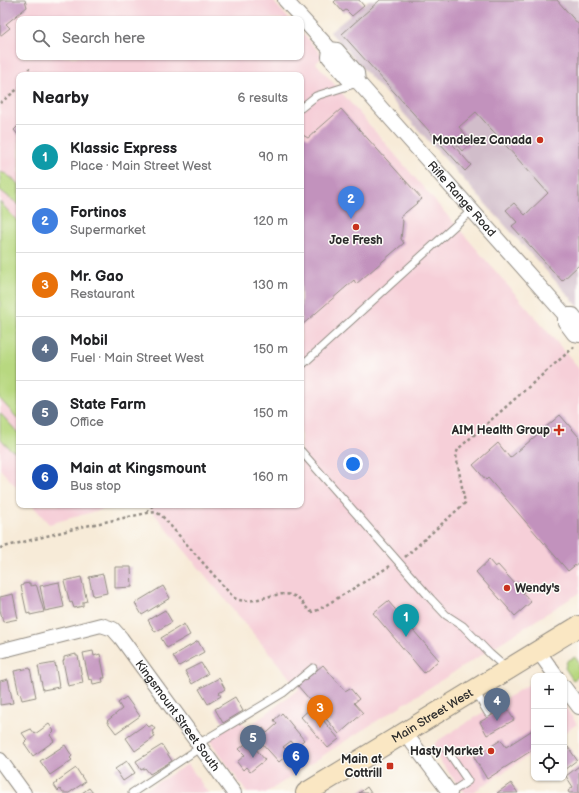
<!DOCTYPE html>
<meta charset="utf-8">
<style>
:root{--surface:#fff;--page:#f6f6f6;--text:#202124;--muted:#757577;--line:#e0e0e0;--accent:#c8321e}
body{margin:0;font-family:"Balsamiq Sans",sans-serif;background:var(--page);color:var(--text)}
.controls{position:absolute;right:12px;bottom:12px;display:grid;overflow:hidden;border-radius:8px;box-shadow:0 1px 3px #0004}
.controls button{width:36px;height:36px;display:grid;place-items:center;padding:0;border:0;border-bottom:1px solid var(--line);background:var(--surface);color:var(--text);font:20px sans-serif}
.you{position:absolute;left:353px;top:464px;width:14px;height:14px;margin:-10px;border:3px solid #fff;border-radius:50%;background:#1a73e8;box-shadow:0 0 0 6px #1a73e833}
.badge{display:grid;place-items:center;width:26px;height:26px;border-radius:50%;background:var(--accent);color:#fff;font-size:13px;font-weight:700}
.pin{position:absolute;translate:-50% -33px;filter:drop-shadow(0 1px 2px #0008)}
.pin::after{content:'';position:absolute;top:21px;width:14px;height:12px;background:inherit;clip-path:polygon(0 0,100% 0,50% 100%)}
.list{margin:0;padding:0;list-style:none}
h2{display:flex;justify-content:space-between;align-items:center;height:52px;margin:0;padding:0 16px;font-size:17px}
h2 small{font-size:13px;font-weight:400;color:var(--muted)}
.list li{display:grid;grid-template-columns:26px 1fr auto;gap:12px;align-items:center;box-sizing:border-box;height:64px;padding:0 16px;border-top:1px solid var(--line)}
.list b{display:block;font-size:15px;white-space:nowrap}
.list p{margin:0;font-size:13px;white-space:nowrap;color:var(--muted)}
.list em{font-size:13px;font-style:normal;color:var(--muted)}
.icon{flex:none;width:22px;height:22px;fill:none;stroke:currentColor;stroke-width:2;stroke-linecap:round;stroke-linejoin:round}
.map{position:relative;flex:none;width:579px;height:793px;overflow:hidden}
.search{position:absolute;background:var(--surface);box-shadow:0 1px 3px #0004;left:16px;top:16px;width:288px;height:44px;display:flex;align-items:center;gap:10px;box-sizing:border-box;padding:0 14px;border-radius:8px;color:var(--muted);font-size:15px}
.panel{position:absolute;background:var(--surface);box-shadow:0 1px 3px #0004;left:16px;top:72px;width:288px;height:436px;border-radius:8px}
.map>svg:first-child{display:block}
</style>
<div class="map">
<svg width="579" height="793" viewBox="0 0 579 793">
<rect width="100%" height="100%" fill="#fdfcf7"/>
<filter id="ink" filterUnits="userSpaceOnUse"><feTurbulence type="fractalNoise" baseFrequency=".025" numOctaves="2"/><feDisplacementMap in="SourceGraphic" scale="8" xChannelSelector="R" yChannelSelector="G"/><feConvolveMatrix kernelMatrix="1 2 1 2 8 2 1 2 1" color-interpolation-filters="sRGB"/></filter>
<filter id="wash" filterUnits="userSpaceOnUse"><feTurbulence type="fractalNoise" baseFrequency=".012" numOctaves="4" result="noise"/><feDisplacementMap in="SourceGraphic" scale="16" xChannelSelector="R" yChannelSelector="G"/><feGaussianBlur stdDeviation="0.9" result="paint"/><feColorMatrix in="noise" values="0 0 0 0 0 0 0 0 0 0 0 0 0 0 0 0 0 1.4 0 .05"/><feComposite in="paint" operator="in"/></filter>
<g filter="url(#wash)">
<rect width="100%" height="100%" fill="#f7ebd8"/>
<g fill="#f6cfd8">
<polygon points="0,0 272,0 289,19 19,19 19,57 301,57 301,32 323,56 316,63 579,368 579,593 342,743 266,793 247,793 209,739 239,719 247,728 299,689 147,505 301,505 301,75 19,75 19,490 0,469"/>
<polygon points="32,505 118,505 49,524"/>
<polygon points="534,681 534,752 472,793 464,793 434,753 434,745 437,741"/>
<polygon points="564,705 577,724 564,733"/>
<polygon points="188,764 208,793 140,793"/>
</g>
<polygon fill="#d1bdca" points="369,0 579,0 579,307 330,32"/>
<g fill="#b8d880" stroke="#728256">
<polygon points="0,172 6,174 19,184 19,205 0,190"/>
<polygon points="0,202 19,223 19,420 0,399"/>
<polygon points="0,413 19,434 19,453 10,449 0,438"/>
<polygon points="575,657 579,663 579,676 573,680 565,668 567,661"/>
</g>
<g id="blocks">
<g fill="#c292bd">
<polygon points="0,0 25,0 27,7 6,24 10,28 0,36"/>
<polygon points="336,0 359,0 364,6 352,16 346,10 343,12 334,2"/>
<polygon points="380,0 557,0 579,25 579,265 562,281 512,226 517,222 506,210 514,203 525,215 548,193 476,112 459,127 472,142 462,151 449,136 447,138 471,165 465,171 342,34"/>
<polygon points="341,109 422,199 400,217 403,221 401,239 404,243 356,284 354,280 301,326 301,134 308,138"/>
<polygon points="19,125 19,136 14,130"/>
<polygon points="560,415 579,437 579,562 568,571 488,478 486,480 473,465 498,443 510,458"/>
<polygon points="489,560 495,567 498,565 516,585 518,583 525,591 523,593 531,602 515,616 476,572"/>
<polygon points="115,567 131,567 132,587 115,588"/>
<polygon points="103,574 107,593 93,596 89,577"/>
<polygon points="81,577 87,601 83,602 83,606 74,608 72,602 70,603 64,581"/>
<polygon points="59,582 64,607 45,611 40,586"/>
<polygon points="30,583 30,586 36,585 37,587 44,612 30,615 30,613 27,614 21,586 23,585 23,584"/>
<polygon points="163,586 170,598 142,615 135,603"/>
<polygon points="13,594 18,619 3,622 0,610 0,597"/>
<polygon points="388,601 439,660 424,673 373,613"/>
<polygon points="165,610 172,622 155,632 148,620"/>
<polygon points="184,624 190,635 167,648 161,638"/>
<polygon points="198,641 204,652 179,666 173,656"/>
<polygon points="93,651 94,656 100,654 105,678 102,678 103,682 93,684 92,679 89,680 83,653"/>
<polygon points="76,654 76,656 78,656 83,683 68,686 63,661 64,660 64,657"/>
<polygon points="55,663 59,687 43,690 38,666"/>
<polygon points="201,663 208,674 192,684 185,671"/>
<polygon points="323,665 345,691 350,688 359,699 354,703 363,713 339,734 298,686"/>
<polygon points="30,668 36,697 22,700 20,693 19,694 14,671"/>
<polygon points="219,678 225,689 219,693 221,696 208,704 199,689"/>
<polygon points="8,679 13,703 0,705 0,681"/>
<polygon points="126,697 140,716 116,733 107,721 122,709 118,703"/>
<polygon points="235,697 243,711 223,723 215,709"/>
<polygon points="312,707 339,739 328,748 301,717"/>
<polygon points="506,707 514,720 487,735 480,722"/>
<polygon points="282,713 304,740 296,747 291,741 283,747 289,753 279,762 259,740 262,737 258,733 263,728 267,733 277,724 274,720"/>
<polygon points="49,724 54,731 50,735 54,741 33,756 24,743 27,740 22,733 31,729 35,734"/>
<polygon points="146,724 149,727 152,725 155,729 152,731 155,737 135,751 126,738"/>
<polygon points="534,729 534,749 487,779 474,757 501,740 506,747"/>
<polygon points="249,741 265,760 250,772 246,767 243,770 237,762 245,755 239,749"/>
<polygon points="65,745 72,756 70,758 72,760 50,775 40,761"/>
<polygon points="162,745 172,761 150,774 145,768 141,770 136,761"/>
<polygon points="568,747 577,760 564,770 564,750"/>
<polygon points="127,761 135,773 123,781 115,769"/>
<polygon points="579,766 579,793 569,793 568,791 573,787 566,776"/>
<polygon points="76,768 85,782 69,793 63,793 60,789 58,791 54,785 57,783 56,782"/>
<polygon points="511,783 518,793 497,793"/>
<polygon points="367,787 371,793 359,793"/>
<polygon points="89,788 93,793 82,793"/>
</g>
</g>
</g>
<g filter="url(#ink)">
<use href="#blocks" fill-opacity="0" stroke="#918b82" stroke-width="1"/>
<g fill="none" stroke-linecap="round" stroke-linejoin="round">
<g stroke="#918b82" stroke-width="9">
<g id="lane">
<polyline points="301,108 316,96 354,84"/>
<polyline points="301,366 471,211"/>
<polyline points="301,451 431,599 446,615 463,626 490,654 506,668"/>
<polyline points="475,691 488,713"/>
<polyline points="198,744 283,693 313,668"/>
<polyline points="447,750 468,781 450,793"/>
<polyline points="132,793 201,747"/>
</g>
</g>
<g stroke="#918b82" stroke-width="16">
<g id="street">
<polyline points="285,0 330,49 337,50 357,73 358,82"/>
<path id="s1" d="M330,49L329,57L349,80L358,82L565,315V322L574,334L579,335"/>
<polyline points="565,315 573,315 579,323"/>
<path id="s2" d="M0,651L101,625L113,629L121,638L234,793"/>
<polyline points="538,651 556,676"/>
<polyline points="564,687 579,707"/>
<polyline points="405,733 450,793"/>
<polyline points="0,760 24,793"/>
</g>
</g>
<g stroke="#918b82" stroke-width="22">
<g id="secondary">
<path id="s3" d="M306,793L579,626"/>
</g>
</g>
<g stroke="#918b82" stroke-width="2.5" stroke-dasharray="3 3" stroke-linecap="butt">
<polyline points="28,75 29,68"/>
<polyline points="0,103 19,88"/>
<polyline points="147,512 153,505"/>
<path d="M0,548L81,527L147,513L156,512L162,516L233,597C249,609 276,588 294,596C303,599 304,608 312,612L318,610L390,566"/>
<polyline points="405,557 465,503 456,455 458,449 574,347"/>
</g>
<use href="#lane" stroke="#fff" stroke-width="7"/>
<use href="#street" stroke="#fff" stroke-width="14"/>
<use href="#secondary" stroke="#fae7c3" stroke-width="20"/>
</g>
</g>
<g fill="#c8321e" stroke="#fdfcf7" stroke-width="1.5">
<circle cx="540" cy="140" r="4"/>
<circle cx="356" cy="227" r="4"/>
<path d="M557 424h4v4h4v4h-4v4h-4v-4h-4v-4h4z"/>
<circle cx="507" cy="588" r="4"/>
<circle cx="491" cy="751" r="4"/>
<rect x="386" y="762" width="8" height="8" rx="2"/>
</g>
<g text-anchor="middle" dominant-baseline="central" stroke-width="3" stroke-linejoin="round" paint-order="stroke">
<g font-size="12" font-weight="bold" fill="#2b2b2b" stroke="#fdfcf7" text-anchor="end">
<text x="532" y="140">Mondelez Canada</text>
<text x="356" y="240" text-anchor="middle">Joe Fresh</text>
<text x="550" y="430">AIM Health Group</text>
<text x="515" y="588" text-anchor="start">Wendy's</text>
<text x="483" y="751">Hasty Market</text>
<text x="382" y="759">Main at<tspan x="382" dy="14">Cottrill</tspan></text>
</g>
<g font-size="12" fill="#2b2b2b" stroke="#fdfcf7">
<text stroke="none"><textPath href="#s1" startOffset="204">Rifle Range Road</textPath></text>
<text stroke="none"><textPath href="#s2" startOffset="225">Kingsmount Street South</textPath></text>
<text stroke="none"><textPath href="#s3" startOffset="148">Main Street West</textPath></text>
</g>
</g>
</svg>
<div class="controls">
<button>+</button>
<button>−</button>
<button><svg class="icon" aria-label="locate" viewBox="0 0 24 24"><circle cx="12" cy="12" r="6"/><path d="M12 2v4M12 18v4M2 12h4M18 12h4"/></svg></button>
</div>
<div class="you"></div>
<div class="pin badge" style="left:406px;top:637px;background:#0f9aa8">1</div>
<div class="pin badge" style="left:351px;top:219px;background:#3f7fe0">2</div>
<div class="pin badge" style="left:320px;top:728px;background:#e8710a">3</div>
<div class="pin badge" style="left:497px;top:721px;background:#5c6f8a">4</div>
<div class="pin badge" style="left:253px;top:758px;background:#5c6f8a">5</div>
<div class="pin badge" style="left:296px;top:776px;background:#1a4fb4">6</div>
<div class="search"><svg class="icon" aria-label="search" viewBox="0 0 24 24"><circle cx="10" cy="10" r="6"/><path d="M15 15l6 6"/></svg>Search here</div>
<section class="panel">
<h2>Nearby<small>6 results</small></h2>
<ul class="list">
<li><span class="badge" style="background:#0f9aa8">1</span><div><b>Klassic Express</b><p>Place · Main Street West</p></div><em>90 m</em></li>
<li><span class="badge" style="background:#3f7fe0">2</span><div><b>Fortinos</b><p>Supermarket</p></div><em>120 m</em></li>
<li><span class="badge" style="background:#e8710a">3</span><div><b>Mr. Gao</b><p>Restaurant</p></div><em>130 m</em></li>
<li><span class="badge" style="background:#5c6f8a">4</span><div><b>Mobil</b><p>Fuel · Main Street West</p></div><em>150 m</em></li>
<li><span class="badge" style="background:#5c6f8a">5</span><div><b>State Farm</b><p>Office</p></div><em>150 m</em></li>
<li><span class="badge" style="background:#1a4fb4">6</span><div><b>Main at Kingsmount</b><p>Bus stop</p></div><em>160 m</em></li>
</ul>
</section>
</div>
